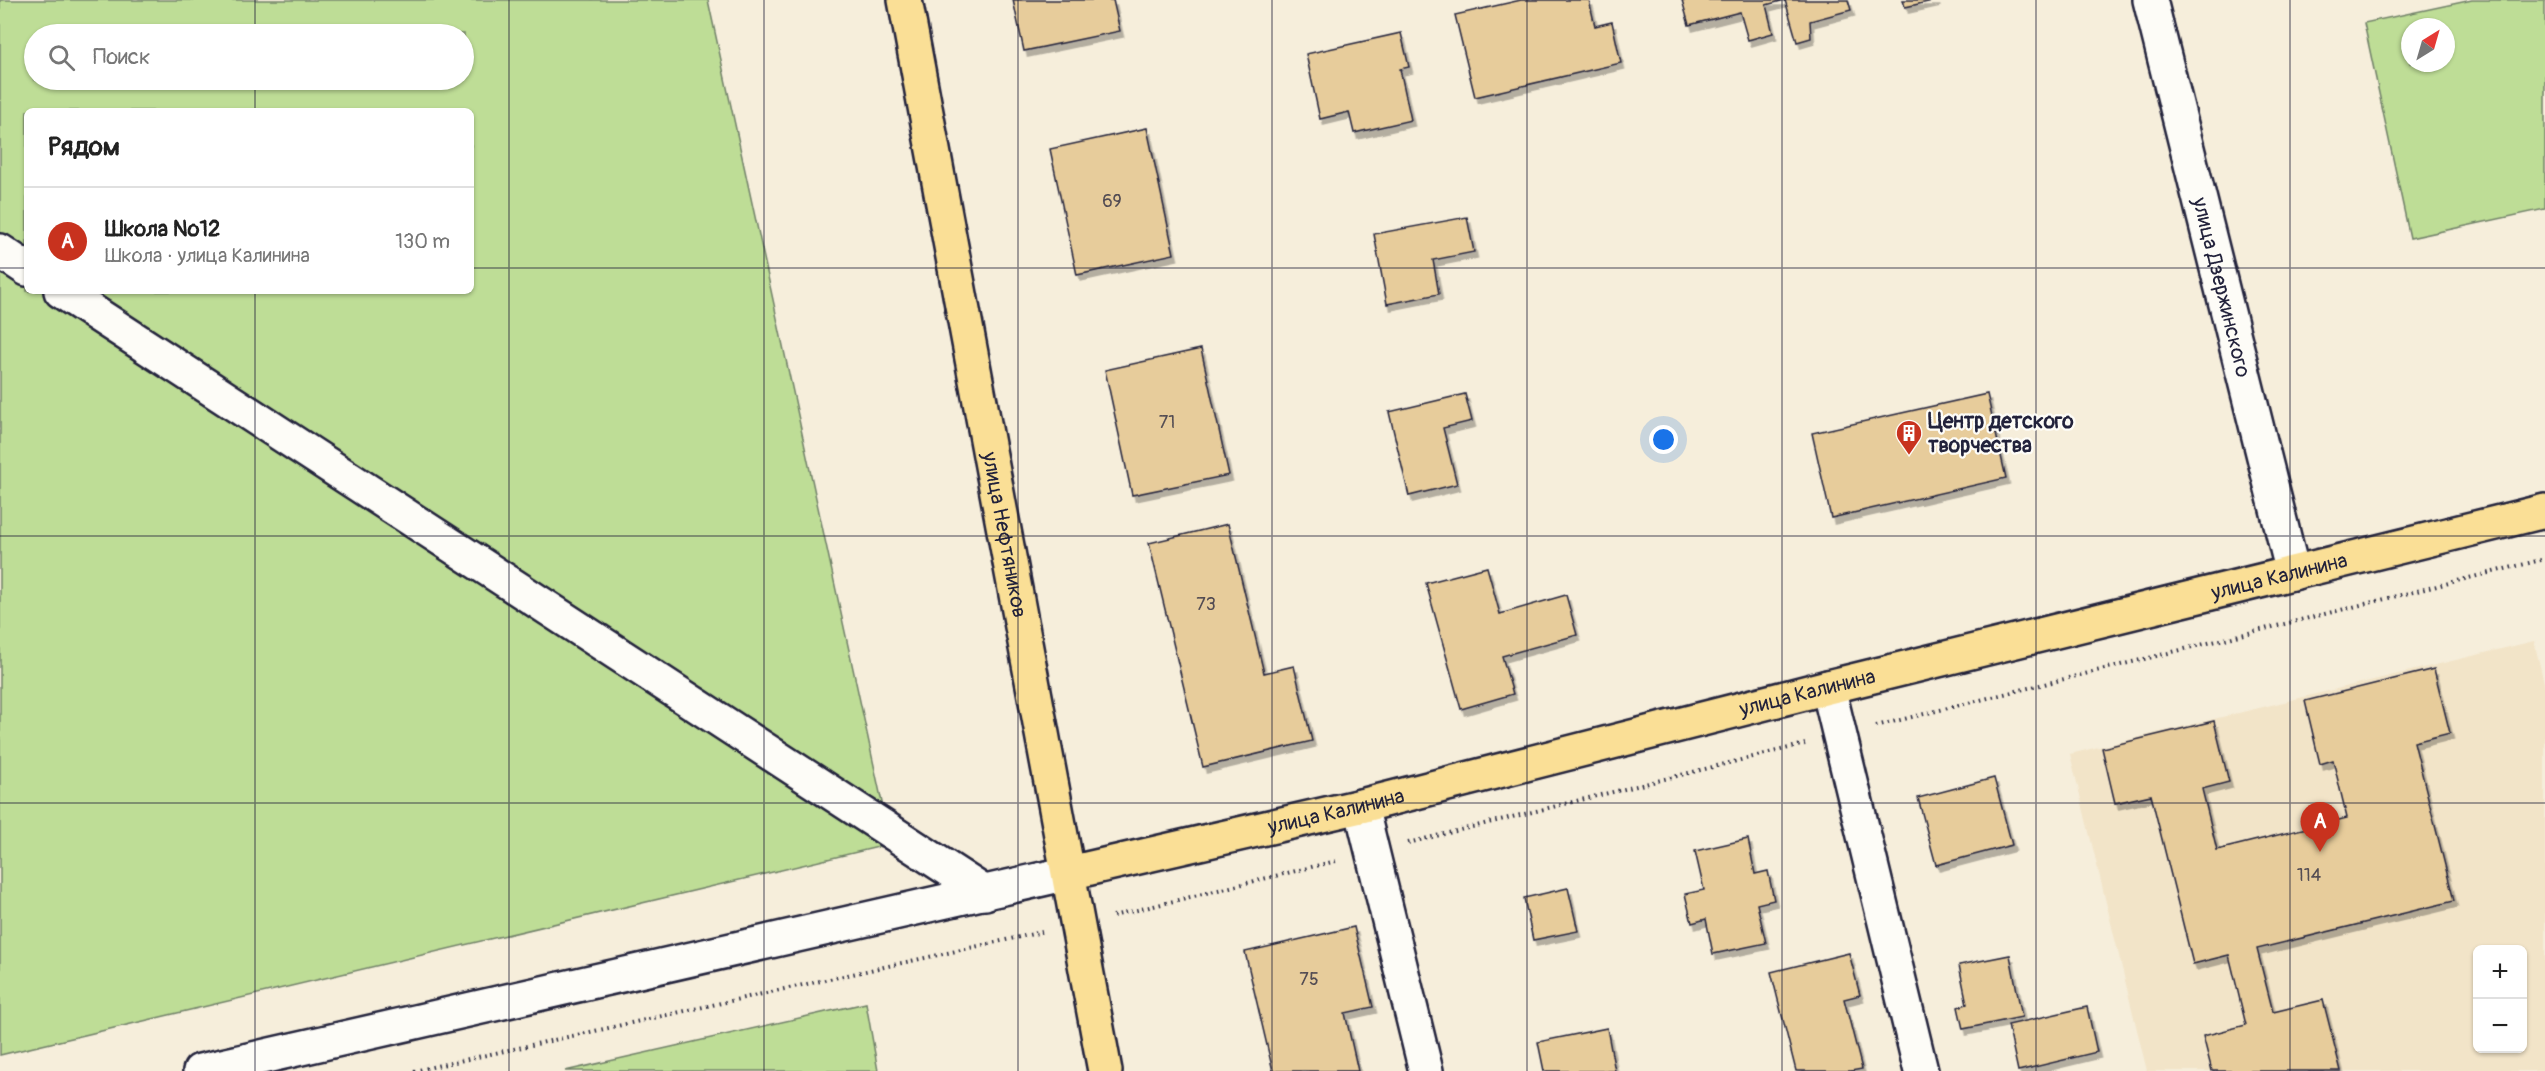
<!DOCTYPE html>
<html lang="ru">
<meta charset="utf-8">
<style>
:root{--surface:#fff;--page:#f6f6f6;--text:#222;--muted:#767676;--line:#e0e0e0;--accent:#c8321e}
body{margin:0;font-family:Pangolin,sans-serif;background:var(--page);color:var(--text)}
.controls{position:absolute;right:18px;bottom:18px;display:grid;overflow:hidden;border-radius:9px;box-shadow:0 2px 4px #0004}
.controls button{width:54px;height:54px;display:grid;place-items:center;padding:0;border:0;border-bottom:2px solid var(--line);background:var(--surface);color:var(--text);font:30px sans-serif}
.compass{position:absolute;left:2401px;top:18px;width:54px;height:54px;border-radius:50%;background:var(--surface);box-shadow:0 2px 4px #0004;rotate:37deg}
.you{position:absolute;left:1664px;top:440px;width:21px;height:21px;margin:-15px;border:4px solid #fff;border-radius:50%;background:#1a73e8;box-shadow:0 0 0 9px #1a73e833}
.badge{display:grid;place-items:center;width:39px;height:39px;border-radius:50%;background:var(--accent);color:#fff;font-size:20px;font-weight:700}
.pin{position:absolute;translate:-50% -50px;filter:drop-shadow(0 2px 3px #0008)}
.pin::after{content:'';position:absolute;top:32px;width:21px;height:18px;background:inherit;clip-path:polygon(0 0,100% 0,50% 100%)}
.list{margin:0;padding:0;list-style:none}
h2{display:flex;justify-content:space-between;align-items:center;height:78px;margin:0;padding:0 24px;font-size:26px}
h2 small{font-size:20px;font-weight:400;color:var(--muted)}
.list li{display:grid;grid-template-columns:39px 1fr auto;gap:18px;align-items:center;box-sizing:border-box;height:108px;padding:0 24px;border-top:2px solid var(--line)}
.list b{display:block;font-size:22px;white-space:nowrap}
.list p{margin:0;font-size:20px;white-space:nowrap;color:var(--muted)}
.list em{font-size:20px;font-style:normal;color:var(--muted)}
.icon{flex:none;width:33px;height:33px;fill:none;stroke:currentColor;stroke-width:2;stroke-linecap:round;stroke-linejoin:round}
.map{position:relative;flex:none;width:2545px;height:1071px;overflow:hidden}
.search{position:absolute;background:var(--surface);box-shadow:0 2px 4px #0004;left:24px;top:24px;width:450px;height:66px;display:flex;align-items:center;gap:15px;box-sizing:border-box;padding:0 21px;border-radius:33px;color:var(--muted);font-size:22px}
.panel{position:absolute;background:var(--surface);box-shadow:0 2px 4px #0004;left:24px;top:108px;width:450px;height:186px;border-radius:9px}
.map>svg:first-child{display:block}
</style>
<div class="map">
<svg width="2545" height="1071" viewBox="0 0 2545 1071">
<defs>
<filter id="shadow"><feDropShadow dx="3.5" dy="6" stdDeviation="0" flood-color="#0004"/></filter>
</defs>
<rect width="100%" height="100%" fill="#f6eedb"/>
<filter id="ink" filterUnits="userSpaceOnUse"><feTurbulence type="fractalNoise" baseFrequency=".0167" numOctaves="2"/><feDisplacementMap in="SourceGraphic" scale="12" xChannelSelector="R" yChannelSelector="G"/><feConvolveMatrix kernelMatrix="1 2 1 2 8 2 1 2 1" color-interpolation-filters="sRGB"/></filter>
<g filter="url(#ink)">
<path fill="#f2e4c8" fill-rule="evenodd" d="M2534,641L2545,687V1071H2147L2070,754ZM2478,950H2522V1048H2478Z"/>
<g fill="#bedd96" stroke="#708068" stroke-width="1.5" fill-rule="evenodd">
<path d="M0,0H708L891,844L0,1055ZM34,34H464V80H34ZM27,111H471V291H27Z"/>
<path d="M2472,0H2545V209L2410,238L2364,23ZM2410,27H2446V63H2410Z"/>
<polygon points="866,1003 878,1071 565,1071"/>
</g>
<g fill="#e7cc9b" stroke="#22223b" stroke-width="1.5" filter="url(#shadow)">
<polygon points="1013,0 1113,0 1120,31 1024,51"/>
<polygon points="1521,0 1589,0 1595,26 1612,22 1621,63 1475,97 1455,15"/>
<polygon points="1682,0 1848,0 1851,10 1810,21 1811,38 1797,42 1785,0 1766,5 1773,33 1748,40 1740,12 1689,25"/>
<polygon points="1903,0 1937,0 1905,7"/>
<polygon points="1401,33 1409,67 1400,69 1411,120 1354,133 1349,112 1320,119 1306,54"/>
<polygon points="1147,128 1174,254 1077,275 1050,149"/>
<polygon points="1467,217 1474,252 1433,260 1439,294 1387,304 1374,234"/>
<polygon points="1201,349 1229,475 1132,495 1105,370"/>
<polygon points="1465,394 1472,421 1443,428 1457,484 1409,496 1389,412"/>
<polygon points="1987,394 2006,478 1831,518 1812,433"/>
<polygon points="1228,524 1264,673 1294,666 1312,741 1203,767 1149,543"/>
<polygon points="1487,567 1500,614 1566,595 1577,635 1502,656 1513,694 1461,709 1426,583"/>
<polygon points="2434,669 2450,733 2414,742 2454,901 2257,949 2273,1012 2323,1000 2341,1071 2212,1071 2203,1036 2246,1025 2229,955 2193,964 2151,795 2115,803 2102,748 2214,721 2229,782 2202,789 2217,850 2347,818 2333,760 2320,764 2305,701"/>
<polygon points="1994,778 2012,845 1936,865 1918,798"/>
<polygon points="1748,839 1755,874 1768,871 1774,900 1757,904 1766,943 1713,954 1706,919 1692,923 1685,894 1704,890 1695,851"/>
<polygon points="1568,888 1578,931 1533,940 1524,898"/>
<polygon points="1354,927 1373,1007 1345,1013 1358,1071 1273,1071 1245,952"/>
<polygon points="1849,953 1860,995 1844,999 1862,1069 1851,1071 1796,1071 1771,972"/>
<polygon points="2010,955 2022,1017 1963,1029 1958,1007 1967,1004 1959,965"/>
<polygon points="2087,1007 2097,1052 2018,1071 2008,1025"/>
<polygon points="1607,1028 1615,1071 1544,1071 1538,1042"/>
</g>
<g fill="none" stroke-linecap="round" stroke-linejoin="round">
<g stroke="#22223b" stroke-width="38">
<g id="minor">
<path id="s1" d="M2150,0L2293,573"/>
<polyline points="0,251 27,269"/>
<polyline points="61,291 985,893"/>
<polyline points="1828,687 1921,1071"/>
<polyline points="1361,806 1426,1071"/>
<polyline points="200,1071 1069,873"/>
</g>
</g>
<g stroke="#22223b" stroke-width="38">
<g id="major">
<path id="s2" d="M905,0L1105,1071"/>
<path id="s3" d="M1069,873L1361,806L1828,687L2545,511"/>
</g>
</g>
<g stroke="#22223b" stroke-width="4" stroke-dasharray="1.5 4.5" stroke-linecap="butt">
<polyline points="1876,726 2545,559"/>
<polyline points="1408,843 1805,744"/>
<polyline points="1113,916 1336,861"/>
<polyline points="414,1071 1042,932"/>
</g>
<use href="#minor" stroke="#fdfcf7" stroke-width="33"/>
<use href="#major" stroke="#fadf96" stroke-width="33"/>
</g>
</g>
<path fill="none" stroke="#22223b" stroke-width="1.5" stroke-opacity="0.55" d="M255,0V34M509,0V1071M764,0V1071M1018,0V1071M1272,0V1071M1527,0V1071M1782,0V1071M2036,0V1071M2290,0V1071M255,80V111M0,268H27M471,268H2545M255,291V1071M0,536H2545M0,803H2545"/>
<defs>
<g id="building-pin" transform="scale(1.35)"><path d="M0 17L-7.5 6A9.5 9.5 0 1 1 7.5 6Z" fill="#c8321e" stroke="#fdfcf7"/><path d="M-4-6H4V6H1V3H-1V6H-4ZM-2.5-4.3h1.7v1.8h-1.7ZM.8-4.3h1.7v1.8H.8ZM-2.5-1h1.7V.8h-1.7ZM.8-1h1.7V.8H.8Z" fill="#fff"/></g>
</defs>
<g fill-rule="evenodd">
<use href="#building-pin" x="1909" y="433"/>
</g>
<g text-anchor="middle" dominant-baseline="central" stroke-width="4.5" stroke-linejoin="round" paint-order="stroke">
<g font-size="18" fill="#534c53">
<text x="1112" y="201">69</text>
<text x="1167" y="422">71</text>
<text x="1206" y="604">73</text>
<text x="2309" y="875">114</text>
<text x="1309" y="979">75</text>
</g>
<g font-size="21" fill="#22223b" stroke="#fdfcf7">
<text stroke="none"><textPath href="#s1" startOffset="296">улица Дзержинского</textPath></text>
<text stroke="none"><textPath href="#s2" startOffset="544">улица Нефтяников</textPath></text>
<text stroke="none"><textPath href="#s3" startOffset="1246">улица Калинина</textPath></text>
<text stroke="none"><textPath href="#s3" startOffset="760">улица Калинина</textPath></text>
<text stroke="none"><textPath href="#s3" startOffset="274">улица Калинина</textPath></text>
</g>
<g font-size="21" font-weight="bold" fill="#22223b" stroke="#fdfcf7" text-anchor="start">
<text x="1928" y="421">Центр детского<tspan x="1928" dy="24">творчества</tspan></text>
</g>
</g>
</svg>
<div class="controls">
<button>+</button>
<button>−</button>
</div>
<svg class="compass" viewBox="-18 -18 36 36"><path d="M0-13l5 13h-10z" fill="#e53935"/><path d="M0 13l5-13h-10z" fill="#767676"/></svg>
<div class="you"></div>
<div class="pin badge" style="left:2320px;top:852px">A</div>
<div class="search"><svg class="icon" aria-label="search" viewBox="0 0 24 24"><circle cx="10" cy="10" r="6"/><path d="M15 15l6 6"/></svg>Поиск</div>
<section class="panel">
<h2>Рядом<small></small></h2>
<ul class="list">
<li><span class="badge">A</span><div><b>Школа №12</b><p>Школа · улица Калинина</p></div><em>130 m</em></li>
</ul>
</section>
</div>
